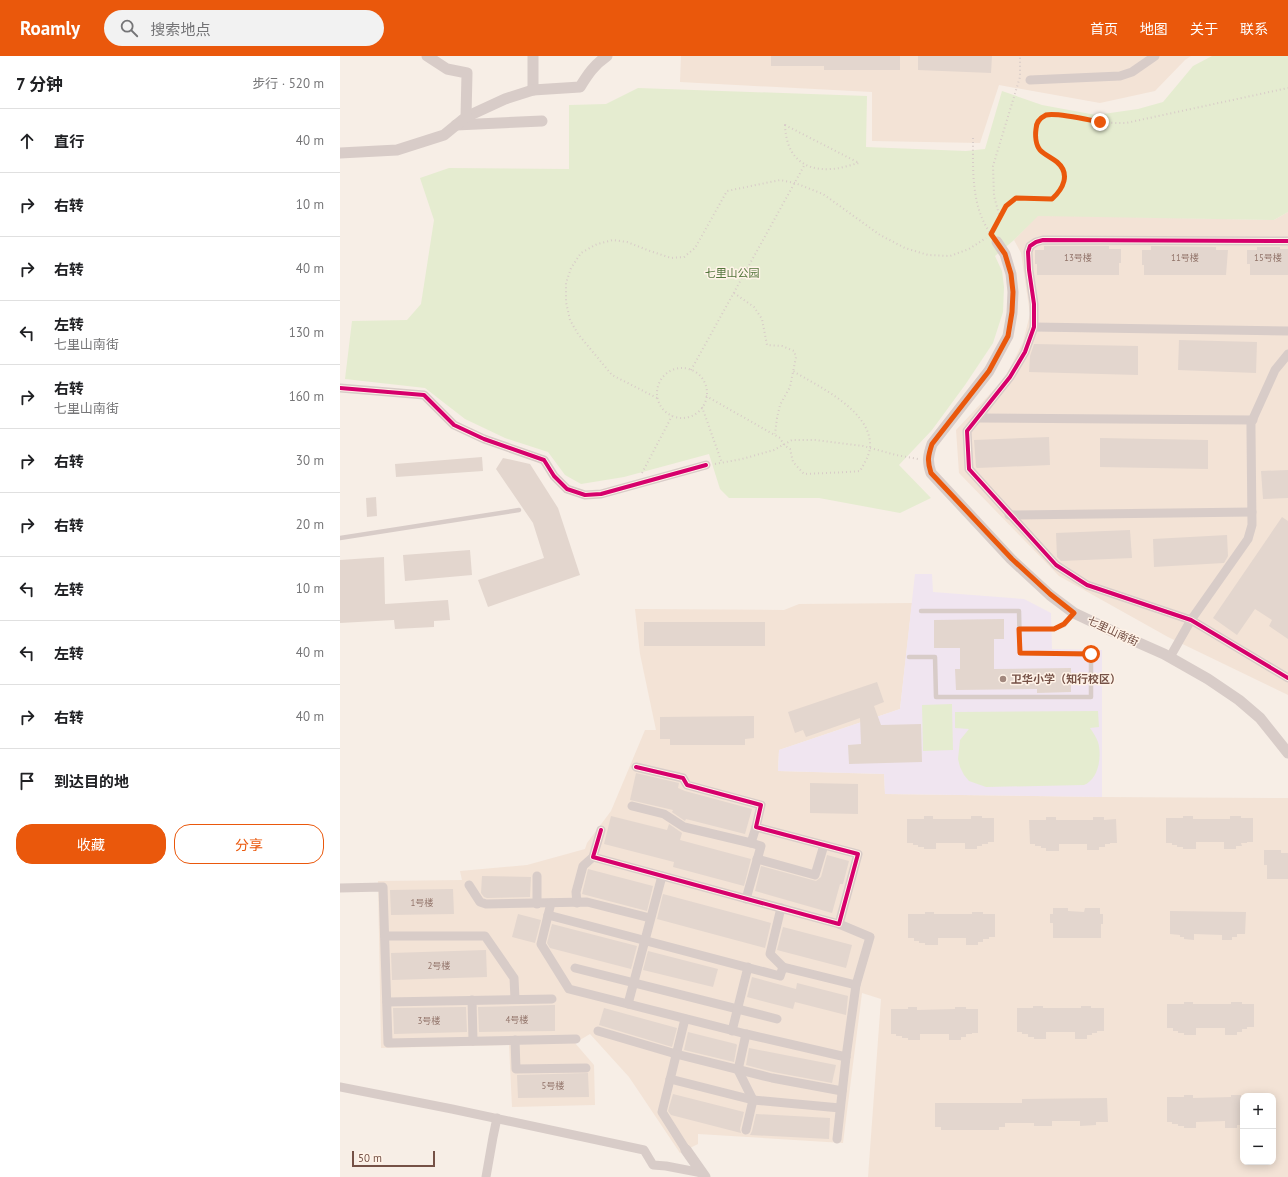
<!DOCTYPE html>
<html lang="zh">
<meta charset="utf-8">
<style>
:root{--surface:#fff;--page:#f2f2f2;--text:#202124;--muted:#757577;--line:#e0e0e0;--accent:#ea580c}
body{margin:0;font-family:"PT Sans","Noto Sans SC",sans-serif;background:var(--page);color:var(--text)}
.controls{position:absolute;right:12px;bottom:12px;display:grid;overflow:hidden;border-radius:8px;box-shadow:0 2px 10px #0003}
.controls button{width:36px;height:36px;display:grid;place-items:center;padding:0;border:0;border-bottom:1px solid var(--line);background:var(--surface);color:var(--text);font:20px sans-serif}
.scale{position:absolute;left:12px;bottom:10px;width:83px;box-sizing:border-box;padding-left:4px;border:2px solid #755146;border-top:0;font-size:11px;line-height:14px;white-space:nowrap;color:#755146;-webkit-text-stroke:3px #fff3e8;paint-order:stroke}
.stop{position:absolute;width:12px;height:12px;margin:-9px;border:3px solid #ea580c;border-radius:50%;background:#fff}
.stop.end{background:#ea580c;border-color:#fff;box-shadow:0 1px 4px #0008}
.list{margin:0;padding:0;list-style:none}
h2{display:flex;justify-content:space-between;align-items:center;height:52px;margin:0;padding:0 16px;font-size:17px}
h2 small{font-size:13px;font-weight:400;color:var(--muted)}
.list li{display:grid;grid-template-columns:26px 1fr auto;gap:12px;align-items:center;box-sizing:border-box;height:64px;padding:0 16px;border-top:1px solid var(--line)}
.list b{display:block;font-size:15px;white-space:nowrap}
.list p{margin:0;font-size:13px;white-space:nowrap;color:var(--muted)}
.list em{font-size:13px;font-style:normal;color:var(--muted)}
.actions{display:flex;gap:8px;padding:12px 16px}
.actions a{flex:1;padding:9px 0;border:1px solid var(--accent);border-radius:16px;text-align:center;font-size:14px;color:var(--accent)}
.actions .main{background:var(--accent);color:#fff}
.icon{flex:none;width:22px;height:22px;fill:none;stroke:currentColor;stroke-width:2;stroke-linecap:round;stroke-linejoin:round}
.map{position:relative;flex:none;width:948px;height:1121px;overflow:hidden}
header{display:flex;align-items:center;gap:24px;box-sizing:border-box;height:56px;padding:0 20px;background:var(--accent);color:#fff}
header strong{font-size:19px}
nav{display:flex;gap:22px;margin-inline-start:auto;font-size:14px}
.search{width:280px;height:36px;background:var(--page);display:flex;align-items:center;gap:10px;box-sizing:border-box;padding:0 14px;border-radius:22px;color:var(--muted);font-size:15px}
main{display:flex}
aside{flex:1;background:var(--surface)}
.map>svg:first-child{display:block}
</style>
<header>
<strong>Roamly</strong>
<div class="search"><svg class="icon" aria-label="search" viewBox="0 0 24 24"><circle cx="10" cy="10" r="6"/><path d="M15 15l6 6"/></svg>搜索地点</div>
<nav><a>首页</a><a>地图</a><a>关于</a><a>联系</a></nav>
</header>
<main>
<aside>
<h2>7 分钟<small>步行 · 520 m</small></h2>
<ul class="list">
<li><svg class="icon" aria-label="ahead" viewBox="0 0 24 24"><path d="M12 20V5M6 11l6-6 6 6"/></svg><div><b>直行</b></div><em>40 m</em></li>
<li><svg class="icon" aria-label="right" viewBox="0 0 24 24"><path d="M7 20v-9h11M14 6l5 5-5 5"/></svg><div><b>右转</b></div><em>10 m</em></li>
<li><svg class="icon" aria-label="right" viewBox="0 0 24 24"><path d="M7 20v-9h11M14 6l5 5-5 5"/></svg><div><b>右转</b></div><em>40 m</em></li>
<li><svg class="icon" aria-label="left" viewBox="0 0 24 24"><path d="M17 20v-9H6M10 6l-5 5 5 5"/></svg><div><b>左转</b><p>七里山南街</p></div><em>130 m</em></li>
<li><svg class="icon" aria-label="right" viewBox="0 0 24 24"><path d="M7 20v-9h11M14 6l5 5-5 5"/></svg><div><b>右转</b><p>七里山南街</p></div><em>160 m</em></li>
<li><svg class="icon" aria-label="right" viewBox="0 0 24 24"><path d="M7 20v-9h11M14 6l5 5-5 5"/></svg><div><b>右转</b></div><em>30 m</em></li>
<li><svg class="icon" aria-label="right" viewBox="0 0 24 24"><path d="M7 20v-9h11M14 6l5 5-5 5"/></svg><div><b>右转</b></div><em>20 m</em></li>
<li><svg class="icon" aria-label="left" viewBox="0 0 24 24"><path d="M17 20v-9H6M10 6l-5 5 5 5"/></svg><div><b>左转</b></div><em>10 m</em></li>
<li><svg class="icon" aria-label="left" viewBox="0 0 24 24"><path d="M17 20v-9H6M10 6l-5 5 5 5"/></svg><div><b>左转</b></div><em>40 m</em></li>
<li><svg class="icon" aria-label="right" viewBox="0 0 24 24"><path d="M7 20v-9h11M14 6l5 5-5 5"/></svg><div><b>右转</b></div><em>40 m</em></li>
<li><svg class="icon" aria-label="arrive" viewBox="0 0 24 24"><path d="M6 21V4h12l-3 4 3 4H6"/></svg><div><b>到达目的地</b></div></li>
</ul>
<div class="actions"><a class="main">收藏</a><a>分享</a></div>
</aside>
<div class="map">
<svg width="948" height="1121" viewBox="0 0 948 1121">
<rect width="100%" height="100%" fill="#f7eee6"/>
<g fill="#f3e3d6" fill-rule="evenodd">
<polygon points="341,0 851,0 845,4 815,35 760,47 659,29 640,87 532,85 532,36 340,26"/>
<polygon points="948,156 948,639 828,581 719,520 619,417 616,374 665,322 683,286 690,258 681,197 674,184 698,159 934,164"/>
<path d="M572,547L560,653L439,694L438,715L544,718L545,738L762,741L948,742V1121H528L541,943L522,937L503,1087L358,1078V1088L340,1097L289,1021L250,978L235,987L254,1009L255,1049L172,1051L169,989L41,992L38,825L122,824L120,815L187,809L245,793L247,787L271,755L305,674H316L300,598L295,553L444,554L459,548ZM903,1040H933V1106H903Z"/>
</g>
<polygon fill="#f0e5f0" points="575,518 592,518 593,536 684,543 711,557 712,593 762,594 762,741 545,738 544,718 438,715 439,694 560,653"/>
<g fill="#e5ecd0">
<polygon points="872,0 948,0 948,156 934,164 698,160 674,184 655,200 662,215 664,231 663,256 653,287 625,329 592,374 559,409 591,442 560,457 479,442 389,442 380,433 369,398 284,421 241,428 225,419 208,396 165,382 125,363 85,332 5,323 12,265 67,264 81,248 94,164 80,122 109,112 229,113 229,49 266,48 298,32 527,40 526,91 626,95 645,93 662,35 702,49 756,59 798,53 823,46 853,10"/>
<polygon points="612,648 613,694 583,695 582,649"/>
<path d="M758,655L759,671L750,672C753,676 756,681 758,686C762,700 759,723 744,729L646,731L629,725L624,719L620,711L618,703L620,684L629,673L615,672V656Z"/>
</g>
<g fill="#e3d6ce">
<polygon points="431,0 560,0 560,14 484,14 484,10 431,10"/>
<polygon points="578,0 652,0 651,17 578,14"/>
<polygon points="704,190 769,190 769,193 781,193 781,207 779,207 779,219 697,219 697,208 695,208 695,194 704,194"/>
<polygon points="811,190 876,191 876,194 888,194 886,219 804,219 804,209 802,209 802,194 811,194"/>
<polygon points="917,191 940,191 940,193 948,193 948,219 910,219 910,208 907,208 907,194 917,194"/>
<polygon points="839,284 917,286 916,317 838,314"/>
<polygon points="694,288 798,290 798,319 689,316 690,300"/>
<polygon points="709,381 710,409 637,412 636,411 634,384"/>
<polygon points="760,382 868,384 868,413 760,411"/>
<polygon points="142,401 143,415 56,421 55,408"/>
<polygon points="163,402 190,408 218,452 240,519 148,551 138,524 204,502 193,467 156,413"/>
<polygon points="948,414 948,442 923,443 921,415"/>
<polygon points="36,441 37,460 27,461 26,442"/>
<polygon points="942,461 948,465 948,583 929,570 932,564 915,553 897,579 873,562"/>
<polygon points="790,474 792,502 721,505 717,501 716,477"/>
<polygon points="887,479 888,500 884,507 814,511 813,483"/>
<polygon points="130,494 132,519 65,525 63,499"/>
<polygon points="44,501 45,548 108,544 110,564 94,565 94,571 55,573 54,564 0,567 0,504"/>
<polygon points="664,563 664,583 654,583 654,613 731,612 731,636 697,637 697,633 616,634 615,613 620,613 620,592 594,592 594,564"/>
<rect x="304" y="566" width="121" height="24"/>
<polygon points="537,626 544,646 534,650 541,669 581,668 582,706 509,708 508,689 521,688 520,662 466,681 463,674 455,677 448,656"/>
<polygon points="414,660 414,682 405,683 405,689 330,689 330,683 320,683 320,661"/>
<polygon points="296,717 339,727 338,732 345,735 412,753 405,778 346,763 345,765 332,756 333,754 290,744"/>
<polygon points="470,727 518,728 518,758 470,757"/>
<polygon points="271,760 327,774 329,768 342,777 340,784 411,803 404,830 333,811 334,806 264,788"/>
<polygon points="584,760 593,760 593,763 631,763 631,760 642,760 642,762 654,762 654,786 648,786 648,788 642,788 642,790 637,790 637,793 625,793 625,787 596,787 596,793 584,793 584,791 578,791 578,789 573,789 573,787 567,787 567,763 584,763"/>
<polygon points="843,760 853,760 853,763 890,763 890,760 901,760 901,762 913,762 913,786 907,786 907,787 901,787 902,790 896,790 896,793 884,793 884,786 856,786 856,793 843,793 843,791 837,791 837,789 832,789 832,787 826,787 826,762 843,762"/>
<polygon points="706,761 716,761 716,764 753,764 753,761 764,761 764,764 776,763 777,787 770,787 770,788 765,788 765,791 759,791 759,794 747,794 747,788 719,788 719,795 706,795 706,792 701,792 701,790 695,790 695,788 690,788 689,764 706,764"/>
<polygon points="924,794 941,794 941,797 948,797 948,823 927,823 927,809 924,809"/>
<polygon points="487,799 509,805 503,828 500,828 492,857 415,835 421,810 476,825 481,821"/>
<polygon points="248,813 313,830 307,855 242,838"/>
<polygon points="142,820 191,821 190,841 147,842 144,841 141,837"/>
<polygon points="113,833 114,858 51,859 50,834"/>
<polygon points="323,838 431,867 425,892 317,863"/>
<polygon points="713,852 728,852 728,855 744,856 745,852 760,852 760,858 763,858 763,868 761,868 761,882 713,882 713,867 710,867 710,858 713,858"/>
<polygon points="830,855 906,856 905,878 897,878 897,881 892,881 892,884 882,884 882,879 854,878 854,884 844,883 844,881 840,881 840,879 830,878"/>
<polygon points="585,856 594,856 594,858 632,858 632,856 643,856 643,858 655,858 655,881 649,881 649,883 643,883 643,886 638,886 638,889 626,889 626,882 598,882 598,889 585,889 585,887 579,887 579,885 574,885 574,882 568,882 568,858 585,858"/>
<polygon points="178,858 201,864 195,887 172,881"/>
<polygon points="212,868 297,890 291,913 210,892 207,887"/>
<polygon points="443,871 512,889 506,912 437,894"/>
<polygon points="146,894 147,921 52,924 51,897"/>
<polygon points="308,895 378,913 373,931 303,914"/>
<polygon points="412,921 456,933 457,927 508,940 506,959 455,946 453,953 407,941"/>
<polygon points="844,946 853,946 853,948 891,948 891,946 902,946 902,948 914,948 914,971 907,971 907,973 902,973 902,976 897,976 897,979 885,979 885,972 856,972 856,979 844,979 844,977 838,977 838,975 833,975 833,972 827,972 827,948 844,948"/>
<polygon points="213,949 215,949 215,975 139,976 138,951"/>
<polygon points="693,950 703,950 703,952 741,952 741,950 751,950 751,952 764,952 764,975 757,975 757,977 752,977 752,979 747,979 747,983 735,983 735,976 706,976 706,983 694,983 694,981 688,981 688,978 682,978 682,976 677,976 677,952 693,952"/>
<polygon points="124,951 126,951 127,976 54,978 53,952"/>
<polygon points="568,951 577,951 577,954 615,953 615,951 626,951 626,953 638,953 638,977 632,977 632,978 626,978 626,981 621,981 621,984 609,984 609,978 580,978 580,984 568,984 568,982 562,982 562,980 556,980 556,978 551,978 551,953 568,953"/>
<polygon points="264,952 337,972 332,991 259,969"/>
<polygon points="348,976 396,988 397,989 394,1006 344,994"/>
<polygon points="409,992 496,1009 492,1027 433,1016 406,1009"/>
<polygon points="248,1017 249,1041 178,1042 177,1019"/>
<polygon points="333,1038 404,1056 400,1073 401,1077 331,1059 328,1055"/>
<polygon points="844,1039 853,1039 853,1042 891,1041 891,1039 901,1039 901,1041 903,1041 902,1069 897,1069 897,1072 885,1072 885,1065 856,1066 856,1072 844,1072 844,1070 838,1070 838,1068 832,1068 832,1066 827,1066 827,1041 844,1041"/>
<polygon points="767,1042 768,1066 756,1066 756,1069 740,1070 740,1065 712,1065 712,1070 694,1070 694,1067 665,1067 665,1071 659,1071 659,1074 601,1074 601,1071 595,1071 595,1047 682,1047 682,1043"/>
<polygon points="416,1058 490,1062 489,1083 410,1079 412,1075"/>
</g>
<g fill="none" stroke-linecap="round" stroke-linejoin="round">
<g stroke="#d8ccc8" stroke-width="2" stroke-dasharray="1 3" stroke-linecap="butt">
<path d="M445,69L519,107C510,109 500,113 491,113C461,115 446,98 445,69Z"/>
<path d="M633,82C633,114 631,151 651,178"/>
<polyline points="660,162 654,140 653,110 680,21 680,0"/>
<path d="M652,176L666,150L676,142L712,143C723,133 731,119 718,107C712,101 702,99 699,92C696,86 695,80 696,74C696,68 699,63 705,60C715,55 747,65 759,66C768,67 777,67 786,67L948,32"/>
<polyline points="394,237 414,251 422,263 427,289 442,290 454,295 456,301 450,331 440,349 437,362 435,378"/>
<circle cx="342" cy="337" r="25"/>
<polyline points="351,314 465,108"/>
<path d="M366,340L440,382L444,389L450,393L453,406L464,418L508,416L520,415C524,408 529,400 530,392C533,355 479,331 453,315"/>
<polyline points="317,342 272,319 238,278 230,264 226,246 226,227 231,212 241,197 257,188 273,184 287,186 310,195 331,202 344,201 355,192 387,135 440,124 455,127 483,138 540,179 565,192 588,199 610,200 629,193 646,182"/>
<polyline points="362,351 382,407"/>
<polyline points="375,408 402,403 434,394 452,384 475,384 523,390 556,399 578,403"/>
<polyline points="302,417 332,360"/>
</g>
<g stroke="#d8ccc8" stroke-width="4.5">
<polyline points="0,482 179,454"/>
<polyline points="679,573 714,573 724,569 733,558"/>
<polyline points="569,601 595,601 596,641 751,641 751,598 680,597 679,555 581,555"/>
</g>
<g stroke="#d8ccc8" stroke-width="9">
<polyline points="690,24 780,20 792,16 815,0"/>
<polyline points="948,185 703,184 696,186 690,190 688,196 689,214 694,248 694,271 685,296 670,321 627,375 629,413 716,509 747,529 851,564 948,622"/>
<polyline points="694,271 948,275"/>
<polyline points="0,332 84,339 114,369 144,383 204,404 214,420 227,433 245,439 261,438 366,409"/>
<polyline points="638,362 913,364"/>
<polyline points="669,459 912,456"/>
<polyline points="830,601 851,564 908,483 912,469 911,375 911,367 935,314 948,298"/>
<polyline points="292,750 324,758 344,771 411,787 416,771"/>
<polyline points="261,774 253,801 499,868 518,798 416,771 421,749 347,729 343,722 296,711"/>
<polyline points="417,803 475,819 484,789"/>
<polyline points="197,820 197,848"/>
<polyline points="129,829 140,846 146,848 247,846 310,862"/>
<polyline points="0,832 43,831 48,987 236,983"/>
<polyline points="406,843 421,790 411,787"/>
<polyline points="211,847 201,888 229,933 406,978 506,1001"/>
<polyline points="237,847 236,836 243,810 253,801"/>
<polyline points="441,852 430,898 443,911"/>
<polyline points="208,859 440,920 443,911 516,929"/>
<polyline points="45,880 145,880 174,922 175,943"/>
<polyline points="235,912 437,963"/>
<polyline points="132,944 133,985"/>
<polyline points="47,946 212,943"/>
<polyline points="288,948 322,820"/>
<polyline points="345,963 322,1056 346,1094"/>
<polyline points="258,975 336,998 432,1022 502,1035"/>
<polyline points="392,975 408,911"/>
<polyline points="406,978 398,1014 413,1044 406,1074"/>
<polyline points="175,984 176,1013 246,1012"/>
<polyline points="330,1023 413,1044 500,1052"/>
<polyline points="0,1031 112,1053 304,1094 313,1109 326,1110 362,1117"/>
<polyline points="497,1083 506,1001 516,929 530,881 499,868"/>
<polyline points="146,1121 153,1081 157,1062"/>
</g>
<g stroke="#d8ccc8" stroke-width="11">
<polyline points="193,34 193,0"/>
<path d="M126,61L165,43L193,34L240,31C248,18 254,9 267,0"/>
<polyline points="116,69 202,65"/>
<polyline points="0,97 57,94 104,79 126,61 127,17 107,13 87,0"/>
<path d="M657,186L665,198L671,218L673,236L672,257L668,280L649,315L592,388C588,400 587,405 591,417L671,503L710,539L734,557L772,575L824,598L868,623L899,644L920,662L948,697"/>
<polyline points="346,1094 365,1121"/>
</g>
<g stroke="#fff3e8" stroke-width="6">
<g id="cycleway">
<polyline points="948,185 703,184 696,186 690,190 688,196 689,214 694,248 694,271 685,296 670,321 627,375 629,413 716,509 747,529 851,564 948,622"/>
<polyline points="0,332 84,339 114,369 144,383 204,404 214,420 227,433 245,439 261,438 366,409"/>
<polyline points="261,774 253,801 499,868 518,798 416,771 421,749 347,729 343,722 296,711"/>
</g>
</g>
<use href="#cycleway" stroke="#d6006c" stroke-width="4"/>
</g>
<g fill="none" stroke-linecap="round" stroke-linejoin="round">
<path stroke="#ea580c" stroke-width="5" d="M751,598L680,597L679,573H714L724,568L734,557L710,538L672,503L591,417C587,405 588,400 592,388L649,315L668,280L672,256L673,236L671,218L665,198L651,178L666,150L676,142L712,143C723,133 731,118 717,106C712,102 705,99 700,94C696,89 695,80 696,73C696,67 700,62 706,59C716,56 749,64 760,66"/>
</g>
<circle fill="#a2887e" stroke="#fff3e8" stroke-width="1.5" cx="663" cy="623" r="4"/>
<g text-anchor="middle" dominant-baseline="central" stroke-width="3" stroke-linejoin="round" paint-order="stroke">
<g font-size="9" fill="#92746a">
<text x="738" y="201">13号楼</text>
<text x="845" y="201">11号楼</text>
<text x="928" y="201">15号楼</text>
<text x="82" y="846">1号楼</text>
<text x="99" y="909">2号楼</text>
<text x="177" y="963">4号楼</text>
<text x="89" y="964">3号楼</text>
<text x="213" y="1029">5号楼</text>
</g>
<g font-size="11" fill="#54763c" stroke="#fff3e8">
<text x="392" y="217">七里山公园</text>
</g>
<g font-size="11" fill="#755146" stroke="#fff3e8">
<text transform="translate(773 575) rotate(25)">七里山南街</text>
</g>
<g font-size="11" font-weight="bold" fill="#755146" stroke="#fff3e8" text-anchor="start">
<text x="671" y="623">卫华小学（知行校区）</text>
</g>
</g>
</svg>
<div class="controls">
<button>+</button>
<button>−</button>
</div>
<div class="scale">50 m</div>
<div class="stop" style="left:751px;top:598px"></div>
<div class="stop end" style="left:760px;top:66px"></div>
</div>
</main>
